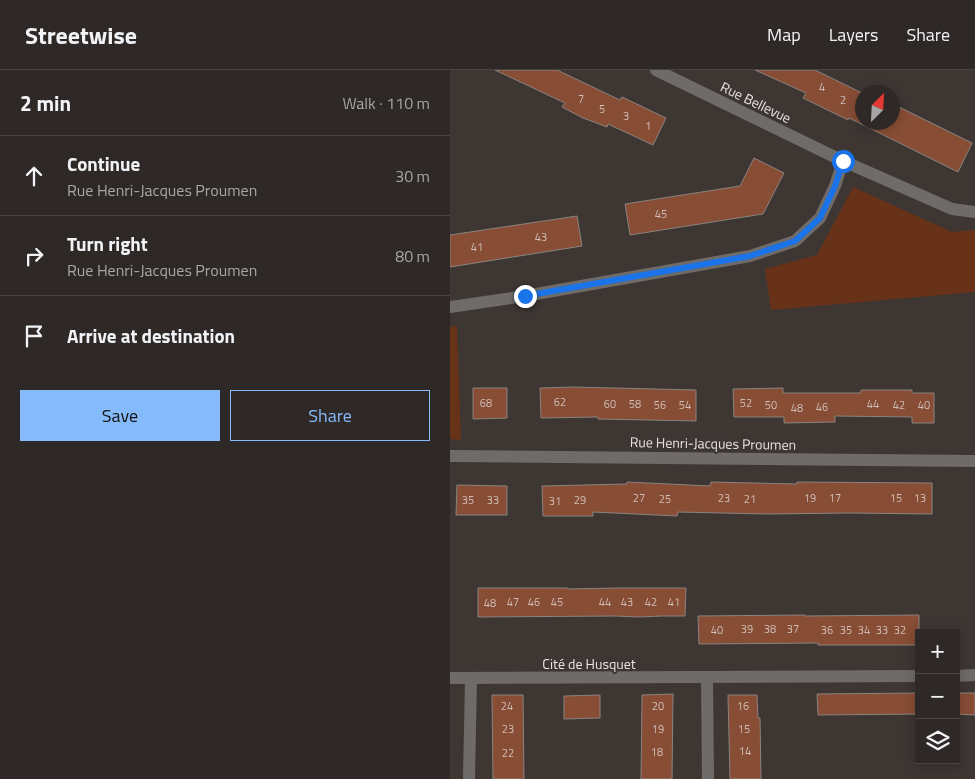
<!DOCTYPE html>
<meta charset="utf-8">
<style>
:root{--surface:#2e2826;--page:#3a3432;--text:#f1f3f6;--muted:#a7a6a7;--line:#494443;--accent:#86bbfb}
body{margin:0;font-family:"Titillium Web",sans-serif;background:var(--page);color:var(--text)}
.controls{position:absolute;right:15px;bottom:15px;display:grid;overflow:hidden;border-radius:0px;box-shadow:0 2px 12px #0003}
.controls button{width:45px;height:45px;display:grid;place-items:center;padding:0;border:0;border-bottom:1px solid var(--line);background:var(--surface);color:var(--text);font:25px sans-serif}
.compass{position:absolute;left:405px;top:15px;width:45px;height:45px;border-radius:50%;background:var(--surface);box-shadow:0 2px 12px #0003;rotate:24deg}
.stop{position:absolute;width:15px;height:15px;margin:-11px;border:4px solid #1a73e8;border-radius:50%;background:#fff}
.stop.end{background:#1a73e8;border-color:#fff;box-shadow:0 1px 5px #0008}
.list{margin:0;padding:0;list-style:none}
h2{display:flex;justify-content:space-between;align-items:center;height:65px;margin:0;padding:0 20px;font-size:21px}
h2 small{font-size:16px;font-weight:400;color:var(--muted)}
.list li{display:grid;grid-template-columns:32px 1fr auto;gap:15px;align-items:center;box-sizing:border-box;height:80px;padding:0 20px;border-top:1px solid var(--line)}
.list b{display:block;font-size:19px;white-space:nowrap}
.list p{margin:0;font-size:16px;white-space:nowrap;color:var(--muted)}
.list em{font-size:16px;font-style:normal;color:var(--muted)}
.actions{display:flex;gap:10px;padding:15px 20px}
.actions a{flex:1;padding:11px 0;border:1px solid var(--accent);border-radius:0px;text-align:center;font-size:18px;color:var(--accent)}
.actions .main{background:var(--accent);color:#111}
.icon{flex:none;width:28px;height:28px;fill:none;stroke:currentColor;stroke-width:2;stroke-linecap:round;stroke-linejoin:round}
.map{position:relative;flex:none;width:525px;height:709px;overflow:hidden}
header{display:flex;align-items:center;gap:30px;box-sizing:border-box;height:70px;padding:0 25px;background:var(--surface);border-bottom:1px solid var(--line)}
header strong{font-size:24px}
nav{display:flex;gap:28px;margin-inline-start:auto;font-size:18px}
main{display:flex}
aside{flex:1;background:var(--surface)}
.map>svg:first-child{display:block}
</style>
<header>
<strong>Streetwise</strong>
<nav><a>Map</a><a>Layers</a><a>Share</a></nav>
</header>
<main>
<aside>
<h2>2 min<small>Walk · 110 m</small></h2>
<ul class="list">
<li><svg class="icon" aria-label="ahead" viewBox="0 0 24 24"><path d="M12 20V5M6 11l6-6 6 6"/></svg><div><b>Continue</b><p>Rue Henri-Jacques Proumen</p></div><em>30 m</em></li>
<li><svg class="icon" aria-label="right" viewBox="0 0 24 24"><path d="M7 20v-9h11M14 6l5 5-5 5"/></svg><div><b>Turn right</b><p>Rue Henri-Jacques Proumen</p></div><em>80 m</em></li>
<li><svg class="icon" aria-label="arrive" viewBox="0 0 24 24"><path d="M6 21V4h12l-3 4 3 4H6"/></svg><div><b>Arrive at destination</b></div></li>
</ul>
<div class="actions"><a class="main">Save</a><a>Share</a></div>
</aside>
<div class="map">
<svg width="525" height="709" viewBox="0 0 525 709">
<rect width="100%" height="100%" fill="#3d3633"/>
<g fill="#683219">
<polygon points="403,117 502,162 525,160 525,222 321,240 315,199 367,185"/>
<polygon points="7,256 11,370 0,369 0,257"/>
</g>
<g fill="#874d35" stroke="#8b8380">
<polygon points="45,0 107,0 170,30 172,27 216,48 203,75 158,54 157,57 133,48 112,37 115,33"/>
<polygon points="305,0 365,0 412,23 412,52 442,52 442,37 444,38 445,35 522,73 508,102 399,48 398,50 353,28 356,23"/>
<polygon points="304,88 334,103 313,144 180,165 175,134 290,116"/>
<polygon points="127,146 132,176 0,197 0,165"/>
<polygon points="123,317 246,320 246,351 148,349 148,347 91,348 90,318"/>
<polygon points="23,318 57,318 57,348 23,349"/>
<polygon points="333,318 333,323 411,323 411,320 462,320 462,323 484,323 484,353 462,353 462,347 385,346 385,352 334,353 334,347 284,347 283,319"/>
<polygon points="177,412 260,416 261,412 347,414 347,412 482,413 482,444 399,443 317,444 228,442 227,446 143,442 143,446 93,446 92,416 177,414"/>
<polygon points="7,415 57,416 57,445 6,445"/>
<polygon points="28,518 118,518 118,519 166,518 236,518 235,546 212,546 189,547 165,546 28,547"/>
<polygon points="355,545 355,546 469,545 469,575 368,575 368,573 249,574 248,546"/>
<polygon points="469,623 469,644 368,645 367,624"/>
<polygon points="506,623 525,623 525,645 506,644"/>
<polygon points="223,624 222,709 191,709 192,625"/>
<polygon points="42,625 73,625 74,709 43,709"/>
<polygon points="150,625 150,648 114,649 114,626"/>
<polygon points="278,625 307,625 308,648 310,648 311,709 280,709"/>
</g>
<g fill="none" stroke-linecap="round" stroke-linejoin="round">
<g stroke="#6e6b69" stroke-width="12">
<polyline points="206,0 393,91 502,139 525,142"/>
<polyline points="0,237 75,226 300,186 345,171 370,148 385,116 393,91"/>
<polyline points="0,386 525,391"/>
<polyline points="506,606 525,605"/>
<polyline points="0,608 469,606"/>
<polyline points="257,608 258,709"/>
<polyline points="19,709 21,608"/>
</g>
</g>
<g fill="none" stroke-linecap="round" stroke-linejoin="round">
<polyline stroke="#1a73e8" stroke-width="6" points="75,226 300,186 345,171 370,148 385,116 393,91"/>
</g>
<g text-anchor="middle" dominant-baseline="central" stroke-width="4" stroke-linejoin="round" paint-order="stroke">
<g font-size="11" fill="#d0beb7">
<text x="372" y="17">4</text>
<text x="131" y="29">7</text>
<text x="393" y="30">2</text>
<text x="152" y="39">5</text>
<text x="176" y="46">3</text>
<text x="198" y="56">1</text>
<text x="211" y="144">45</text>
<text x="91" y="167">43</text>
<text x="27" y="177">41</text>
<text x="110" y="332">62</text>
<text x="36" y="333">68</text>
<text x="296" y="333">52</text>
<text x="160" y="334">60</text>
<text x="185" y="334">58</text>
<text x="423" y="334">44</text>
<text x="210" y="335">56</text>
<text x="235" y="335">54</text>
<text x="321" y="335">50</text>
<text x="449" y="335">42</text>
<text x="474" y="335">40</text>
<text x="372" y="337">46</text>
<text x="347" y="338">48</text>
<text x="189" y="428">27</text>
<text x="274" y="428">23</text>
<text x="360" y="428">19</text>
<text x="385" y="428">17</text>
<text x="446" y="428">15</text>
<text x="470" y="428">13</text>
<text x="215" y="429">25</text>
<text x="300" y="429">21</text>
<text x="18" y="430">35</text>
<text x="43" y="430">33</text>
<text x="130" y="430">29</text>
<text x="105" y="431">31</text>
<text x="63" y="532">47</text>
<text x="84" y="532">46</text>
<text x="107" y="532">45</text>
<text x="155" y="532">44</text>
<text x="177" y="532">43</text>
<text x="201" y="532">42</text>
<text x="224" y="532">41</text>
<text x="40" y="533">48</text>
<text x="297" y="559">39</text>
<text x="320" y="559">38</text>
<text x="343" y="559">37</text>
<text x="267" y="560">40</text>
<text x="377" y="560">36</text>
<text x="396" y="560">35</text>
<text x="414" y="560">34</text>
<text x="432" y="560">33</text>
<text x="450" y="560">32</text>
<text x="57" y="636">24</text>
<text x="208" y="636">20</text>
<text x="293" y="636">16</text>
<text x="58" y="659">23</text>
<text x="208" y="659">19</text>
<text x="294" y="659">15</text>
<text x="295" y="681">14</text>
<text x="207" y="682">18</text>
<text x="58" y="683">22</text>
</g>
<g font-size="14" fill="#e8e4e2" stroke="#3d3633">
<text transform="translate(306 32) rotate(26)">Rue Bellevue</text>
<text transform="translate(263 373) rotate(1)">Rue Henri-Jacques Proumen</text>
<text x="139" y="593">Cité de Husquet</text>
</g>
</g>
</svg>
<div class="controls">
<button>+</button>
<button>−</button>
<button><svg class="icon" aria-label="layers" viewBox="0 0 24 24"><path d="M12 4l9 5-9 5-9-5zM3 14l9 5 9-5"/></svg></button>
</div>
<svg class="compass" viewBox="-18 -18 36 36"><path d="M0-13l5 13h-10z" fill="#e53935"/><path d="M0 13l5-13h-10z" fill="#a7a6a7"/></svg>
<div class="stop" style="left:393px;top:91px"></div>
<div class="stop end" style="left:75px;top:226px"></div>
</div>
</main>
